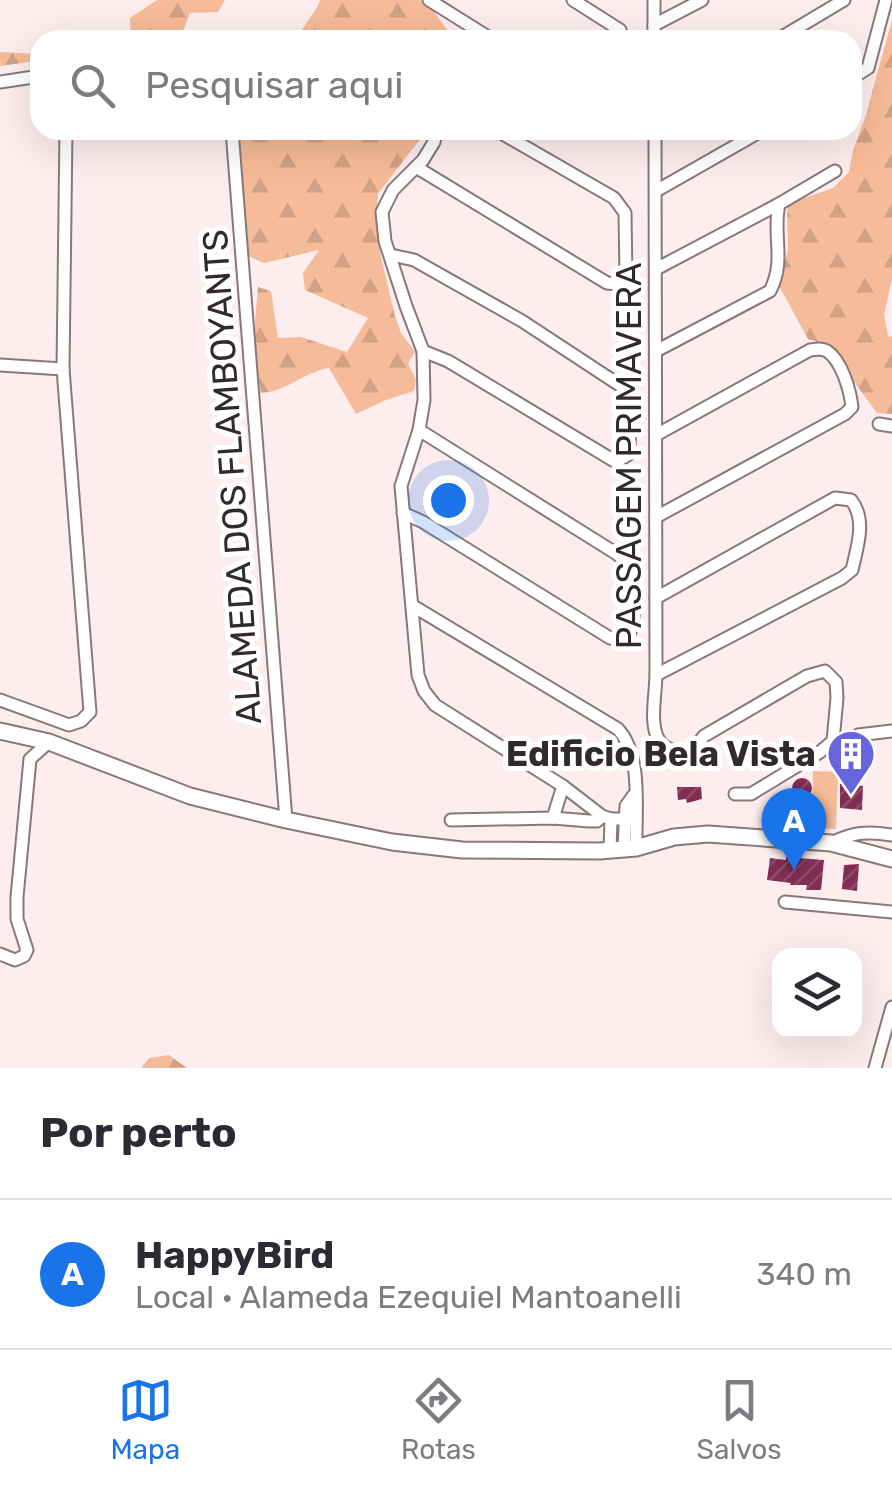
<!DOCTYPE html>
<html lang="pt">
<meta charset="utf-8">
<style>
:root{--surface:#fff;--page:#f2f2f3;--text:#2b2b33;--muted:#7c7c81;--line:#e1e1e2;--accent:#1a73e8}
body{margin:0;font-family:Rubik,sans-serif;background:var(--page);color:var(--text)}
.controls{position:absolute;right:30px;bottom:30px;display:grid;overflow:hidden;border-radius:20px;box-shadow:0 10px 40px #0002}
.controls button{width:90px;height:90px;display:grid;place-items:center;padding:0;border:0;border-bottom:2px solid var(--line);background:var(--surface);color:var(--text);font:50px sans-serif}
.you{position:absolute;left:448px;top:500px;width:35px;height:35px;margin:-25px;border:8px solid #fff;border-radius:50%;background:#1a73e8;box-shadow:0 0 0 15px #1a73e833}
.badge{display:grid;place-items:center;width:65px;height:65px;border-radius:50%;background:var(--accent);color:#fff;font-size:32px;font-weight:700}
.pin{position:absolute;translate:-50% -82px;filter:drop-shadow(0 2px 5px #0008)}
.pin::after{content:'';position:absolute;top:52px;width:35px;height:30px;background:inherit;clip-path:polygon(0 0,100% 0,50% 100%)}
.list{margin:0;padding:0;list-style:none}
h2{display:flex;justify-content:space-between;align-items:center;height:130px;margin:0;padding:0 40px;font-size:42px}
h2 small{font-size:32px;font-weight:400;color:var(--muted)}
.list li{display:grid;grid-template-columns:65px 1fr auto;gap:30px;align-items:center;box-sizing:border-box;height:150px;padding:0 40px;border-top:2px solid var(--line)}
.list b{display:block;font-size:38px;white-space:nowrap}
.list p{margin:0;font-size:32px;white-space:nowrap;color:var(--muted)}
.list em{font-size:32px;font-style:normal;color:var(--muted)}
.icon{flex:none;width:55px;height:55px;fill:none;stroke:currentColor;stroke-width:2;stroke-linecap:round;stroke-linejoin:round}
.map{position:relative;flex:none;width:892px;height:1068px;overflow:hidden}
.search{position:absolute;background:var(--surface);box-shadow:0 10px 40px #0002;left:30px;right:30px;top:30px;height:110px;display:flex;align-items:center;gap:25px;box-sizing:border-box;padding:0 35px;border-radius:30px;color:var(--muted);font-size:38px}
.sheet{height:280px;background:var(--surface)}
nav{display:flex;justify-content:space-around;align-items:center;box-sizing:border-box;height:140px;border-top:2px solid var(--line);background:var(--surface);font-size:28px;color:var(--muted)}
nav a{display:grid;justify-items:center;gap:5px}
nav .on{color:var(--accent)}
.map>svg:first-child{display:block}
</style>
<div class="map">
<svg width="892" height="1068" viewBox="0 0 892 1068">
<defs>
<pattern id="forest-firs" width="22" height="20" patternUnits="userSpaceOnUse" patternTransform="scale(2.5)"><rect width="22" height="20" fill="#f6bb98"/><path d="M5 1l3.5 6h-7zM16 11l3.5 6h-7z" fill="#d3a183"/></pattern>
<pattern id="building-hatch" width="6" height="6" patternUnits="userSpaceOnUse" patternTransform="scale(2.5)"><rect width="6" height="6" fill="#822d54"/><path d="M-1 1l2-2M0 6l6-6M5 7l2-2" fill="none" stroke="#8f4a69"/></pattern>
</defs>
<rect width="100%" height="100%" fill="#fdedee"/>
<g fill="url(#forest-firs)">
<polygon points="157,0 225,0 218,12 190,13 184,29 163,40 131,40 130,18"/>
<polygon points="320,0 420,0 431,7 454,40 295,40 318,6"/>
<polygon points="892,20 892,279 884,315 888,336 892,337 892,414 877,413 827,345 808,339 779,286 788,249 787,204 833,188 849,172 853,150 865,118"/>
<polygon points="0,52 40,54 37,61 0,66"/>
<path d="M236,130H427L378,194L376,219L381,257L395,316L401,333L415,352L408,363L416,380L414,391L386,400L356,414L329,368C304,372 286,392 261,393L253,345L258,287L271,291L278,338L301,337L347,352L368,318L305,290L303,273L319,250L264,263L248,256Z"/>
<polygon points="169,1055 187,1068 141,1068 149,1058"/>
</g>
<polygon fill="#f6bb98" points="813,771 838,772 836,829 812,828"/>
<g fill="url(#building-hatch)">
<circle cx="802" cy="788" r="10"/>
<polygon points="848,780 856,780 856,785 863,786 862,810 840,808 840,784 848,784"/>
<polygon points="677,787 701,787 702,799 687,803 686,799 678,800"/>
<polygon points="786,857 824,860 821,890 806,890 807,885 790,885 791,883 767,880 770,858 786,860"/>
<polygon points="859,864 857,891 842,889 844,865"/>
</g>
<g fill="none" stroke-linecap="round" stroke-linejoin="round">
<g stroke="#897879" stroke-width="15">
<g id="street">
<polyline points="429,0 493,40"/>
<polyline points="573,0 620,30 624,40"/>
<polyline points="654,0 654,40"/>
<polyline points="654,25 702,0"/>
<polyline points="777,40 844,0"/>
<polyline points="852,78 868,68 886,0"/>
<polyline points="0,82 40,76"/>
<polyline points="232,130 286,820"/>
<polyline points="437,130 434,142 423,160 393,190 382,212 385,241 406,306 423,351 424,400 419,430 401,486 418,675 424,691 435,705 563,786 602,816 611,819 635,819"/>
<path d="M655,130L656,675C655,710 641,757 693,751L704,736L807,676L825,671L836,682L837,698L833,741L820,752L751,794H735"/>
<polyline points="416,167 607,283 618,284 626,277 625,213 614,198 496,130"/>
<polyline points="656,191 763,130"/>
<polyline points="391,255 414,260 522,321 624,388 630,407 629,454 616,462 448,361 423,351"/>
<polyline points="656,269 779,204 835,171"/>
<path d="M656,351L770,291C786,260 772,236 779,204"/>
<polyline points="0,365 63,369"/>
<polyline points="879,424 892,426"/>
<path d="M656,435L810,350C817,349 821,348 827,351C842,361 850,390 852,407L845,414L656,517"/>
<path d="M403,513L423,522L610,638L619,640L630,632C635,618 636,578 629,566C626,562 621,557 617,554L419,430"/>
<path d="M656,598L835,498L851,500C867,520 857,547 852,570L842,578L656,675"/>
<path d="M413,606L618,729C643,756 635,812 636,848"/>
<polyline points="0,700 69,725 81,721 90,712 63,369 66,130"/>
<polyline points="858,735 892,731"/>
<polyline points="553,818 563,786"/>
<polyline points="451,820 553,818 589,821 597,821 602,816"/>
<path d="M831,843C853,832 868,831 892,835"/>
<polyline points="624,849 626,806 633,796"/>
<polyline points="610,850 611,819"/>
<polyline points="785,902 892,912"/>
<polyline points="0,954 15,960 24,956 27,950 17,919 17,897 30,759 49,742"/>
<polyline points="875,1068 892,1007"/>
</g>
</g>
<g stroke="#897879" stroke-width="19">
<polyline id="secondary" points="0,731 49,742 190,796 286,820 392,842 462,850 600,851 636,848 674,837 708,834 831,843 892,859"/>
</g>
<use href="#street" stroke="#fff" stroke-width="11"/>
<use href="#secondary" stroke="#fff" stroke-width="15"/>
</g>
<defs>
<g id="building-pin" transform="scale(2.5)"><path d="M0 17L-7.5 6A9.5 9.5 0 1 1 7.5 6Z" fill="#6665de" stroke="#fff"/><path d="M-4-6H4V6H1V3H-1V6H-4ZM-2.5-4.3h1.7v1.8h-1.7ZM.8-4.3h1.7v1.8H.8ZM-2.5-1h1.7V.8h-1.7ZM.8-1h1.7V.8H.8Z" fill="#fff"/></g>
</defs>
<g fill-rule="evenodd">
<use href="#building-pin" x="851" y="754"/>
</g>
<g text-anchor="middle" dominant-baseline="central" stroke-width="10" stroke-linejoin="round" paint-order="stroke">
<g font-size="35" fill="#312a2a" stroke="#fff">
<text transform="translate(629 456) rotate(-90)">PASSAGEM PRIMAVERA</text>
<text transform="translate(232 477) rotate(-94)">ALAMEDA DOS FLAMBOYANTS</text>
</g>
<g font-size="35" font-weight="bold" fill="#312a2a" stroke="#fff" text-anchor="end">
<text x="816" y="754">Edificio Bela Vista</text>
</g>
</g>
</svg>
<div class="controls">
<button><svg class="icon" aria-label="layers" viewBox="0 0 24 24"><path d="M12 4l9 5-9 5-9-5zM3 14l9 5 9-5"/></svg></button>
</div>
<div class="you"></div>
<div class="pin badge" style="left:794px;top:870px">A</div>
<div class="search"><svg class="icon" aria-label="search" viewBox="0 0 24 24"><circle cx="10" cy="10" r="6"/><path d="M15 15l6 6"/></svg>Pesquisar aqui</div>
</div>
<section class="sheet">
<h2>Por perto<small></small></h2>
<ul class="list">
<li><span class="badge">A</span><div><b>HappyBird</b><p>Local · Alameda Ezequiel Mantoanelli</p></div><em>340 m</em></li>
</ul>
</section>
<nav>
<a class="on"><svg class="icon" aria-label="map" viewBox="0 0 24 24"><path d="M3 6l6-2 6 2 6-2v14l-6 2-6-2-6 2zM9 4v14M15 6v14"/></svg>Mapa</a>
<a><svg class="icon" aria-label="directions" viewBox="0 0 24 24"><path d="M12 3l9 9-9 9-9-9zM9 14v-3h6M13 9l2 2-2 2"/></svg>Rotas</a>
<a><svg class="icon" aria-label="saved" viewBox="0 0 24 24"><path d="M7 4h10v16l-5-4-5 4z"/></svg>Salvos</a>
</nav>
